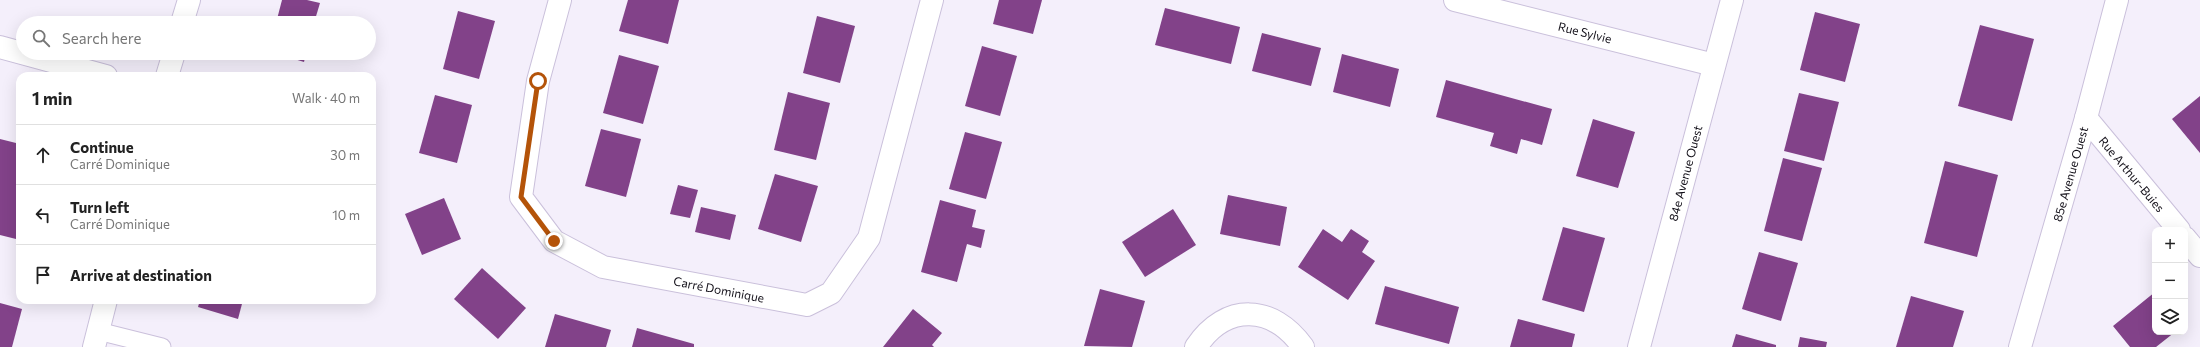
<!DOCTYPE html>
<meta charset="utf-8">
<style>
:root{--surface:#fff;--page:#f2f2f2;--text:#222;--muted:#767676;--line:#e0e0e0}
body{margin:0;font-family:Commissioner,sans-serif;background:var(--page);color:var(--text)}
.controls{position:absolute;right:12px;bottom:12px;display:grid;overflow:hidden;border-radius:8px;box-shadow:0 4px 16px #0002}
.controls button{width:36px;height:36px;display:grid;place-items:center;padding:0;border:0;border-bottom:1px solid var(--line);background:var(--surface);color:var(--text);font:20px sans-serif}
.stop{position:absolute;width:12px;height:12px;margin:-9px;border:3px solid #b45309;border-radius:50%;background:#fff}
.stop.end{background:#b45309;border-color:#fff;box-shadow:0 1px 4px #0008}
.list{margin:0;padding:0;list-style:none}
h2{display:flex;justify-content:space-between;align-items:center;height:52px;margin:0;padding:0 16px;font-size:17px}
h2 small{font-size:13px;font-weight:400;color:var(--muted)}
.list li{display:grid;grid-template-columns:26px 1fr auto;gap:12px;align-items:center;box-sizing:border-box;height:60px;padding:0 16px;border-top:1px solid var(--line)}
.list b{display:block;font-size:15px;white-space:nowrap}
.list p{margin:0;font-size:13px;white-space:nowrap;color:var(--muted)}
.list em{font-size:13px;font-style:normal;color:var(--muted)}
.icon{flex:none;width:22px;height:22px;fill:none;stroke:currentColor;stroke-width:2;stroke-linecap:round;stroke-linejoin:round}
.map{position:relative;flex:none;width:2200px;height:347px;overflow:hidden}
.search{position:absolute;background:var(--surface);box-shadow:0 4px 16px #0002;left:16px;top:16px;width:360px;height:44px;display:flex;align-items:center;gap:10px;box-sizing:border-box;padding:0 14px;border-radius:22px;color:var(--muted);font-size:15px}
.panel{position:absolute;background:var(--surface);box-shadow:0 4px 16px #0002;left:16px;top:72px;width:360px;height:232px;border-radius:12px}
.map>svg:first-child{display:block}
</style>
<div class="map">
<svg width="2200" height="347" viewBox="0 0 2200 347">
<rect width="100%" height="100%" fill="#f4effb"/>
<g fill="#824289">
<polygon points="282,0 307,0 320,3 314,23 276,23"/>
<polygon points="628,0 679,0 668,44 619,31"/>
<polygon points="999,0 1042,0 1033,34 993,24"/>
<polygon points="1165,8 1240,27 1231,64 1155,45"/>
<polygon points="458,11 495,21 479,79 443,69"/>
<polygon points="1815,12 1860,24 1845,82 1800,70"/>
<polygon points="817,16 855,26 840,83 803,73"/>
<polygon points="1980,25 2034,39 2012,121 1958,106"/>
<polygon points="1262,33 1321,48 1311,86 1252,71"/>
<polygon points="982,46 1017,56 1000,116 965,106"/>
<polygon points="275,53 306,53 304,62"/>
<polygon points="1342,54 1399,69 1390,107 1333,92"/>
<polygon points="619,55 659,66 643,124 603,113"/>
<polygon points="1446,80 1552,109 1542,145 1521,139 1517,154 1490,146 1494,133 1436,117"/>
<polygon points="788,92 830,103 816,160 774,150"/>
<polygon points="1799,93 1839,102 1824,161 1784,151"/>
<polygon points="435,95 472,105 457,163 419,153"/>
<polygon points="2200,96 2200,153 2172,119"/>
<polygon points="1593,119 1635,132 1618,188 1576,176"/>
<polygon points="601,129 641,139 626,197 585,186"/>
<polygon points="965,132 1002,142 986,199 949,189"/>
<polygon points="0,139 20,144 20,240 0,235"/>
<polygon points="1783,158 1822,168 1802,241 1764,231"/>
<polygon points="1945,161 1998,175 1977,257 1924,243"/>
<polygon points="775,174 818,186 801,242 758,229"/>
<polygon points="678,185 698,190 690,218 670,214"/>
<polygon points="1228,195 1287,207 1280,246 1220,234"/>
<polygon points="444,198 461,239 422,255 405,214"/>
<polygon points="940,200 976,210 972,227 985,230 981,248 967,244 957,282 921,272"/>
<polygon points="701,207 736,215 730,240 695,232"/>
<polygon points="1173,209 1196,245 1145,277 1122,242"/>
<polygon points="1563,227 1605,238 1584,312 1542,300"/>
<polygon points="1323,229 1342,242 1351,229 1369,241 1362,252 1375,261 1348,300 1298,267"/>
<polygon points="1759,252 1798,263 1781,321 1742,309"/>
<polygon points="482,268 526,308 498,339 454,299"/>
<polygon points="1385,286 1459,307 1449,344 1375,324"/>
<polygon points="1100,289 1145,301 1132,347 1084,346"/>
<polygon points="2155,292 2155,332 2175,332 2156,347 2130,347 2113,326"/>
<polygon points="1911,296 1964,311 1953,347 1896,347"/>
<polygon points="200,300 243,300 238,319 198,307"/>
<polygon points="0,303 22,309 12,347 0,347"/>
<polygon points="913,309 942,333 932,345 934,347 883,347"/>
<polygon points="555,314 611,330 606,347 545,347"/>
<polygon points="1518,319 1575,334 1572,347 1510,347"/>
<polygon points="637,328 694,344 694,347 632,347"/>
<polygon points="1736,334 1776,345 1776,347 1732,347"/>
<polygon points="1800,337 1827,342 1826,347 1798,347"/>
</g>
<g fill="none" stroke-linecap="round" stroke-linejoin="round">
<g stroke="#cac0db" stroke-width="19">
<polyline id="lane" points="98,331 162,347"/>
</g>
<g stroke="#cac0db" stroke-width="24">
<g id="street">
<polyline points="560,0 538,81 521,197 554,241 603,267 807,305 831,293 869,238 932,0"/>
<polyline points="1455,0 1714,65"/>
<polyline points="182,23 189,0"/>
<polyline points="0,47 106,76"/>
<polyline points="167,76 174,53"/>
<polyline points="2086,118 2179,230"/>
<polyline points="2185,238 2200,256"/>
<polyline points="94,347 106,300"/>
<path d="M1196,347C1226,302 1273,305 1303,347"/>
<polyline points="1639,347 1732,0"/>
<polyline points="2020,347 2086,118 2117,0"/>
</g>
</g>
<use href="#lane" stroke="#fff" stroke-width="17"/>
<use href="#street" stroke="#fff" stroke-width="22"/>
</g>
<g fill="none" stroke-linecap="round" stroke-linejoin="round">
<polyline stroke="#b45309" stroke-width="5" points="538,81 521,197 554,241"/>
</g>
<g text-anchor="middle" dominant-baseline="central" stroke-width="4" stroke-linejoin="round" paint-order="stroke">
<g font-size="12" fill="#131019" stroke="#fff">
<text transform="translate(1585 32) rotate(14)">Rue Sylvie</text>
<text transform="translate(1685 173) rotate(-75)">84e Avenue Ouest</text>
<text transform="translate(2070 174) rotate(-74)">85e Avenue Ouest</text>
<text transform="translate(2132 174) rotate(50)">Rue Arthur-Buies</text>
<text transform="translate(719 289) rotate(11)">Carré Dominique</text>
</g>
</g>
</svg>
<div class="controls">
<button>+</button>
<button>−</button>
<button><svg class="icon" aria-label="layers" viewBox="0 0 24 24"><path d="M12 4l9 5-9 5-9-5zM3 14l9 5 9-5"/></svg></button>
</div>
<div class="stop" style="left:538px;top:81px"></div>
<div class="stop end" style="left:554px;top:241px"></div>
<div class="search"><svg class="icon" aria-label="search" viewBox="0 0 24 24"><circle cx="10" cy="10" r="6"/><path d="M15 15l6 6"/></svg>Search here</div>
<section class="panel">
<h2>1 min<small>Walk · 40 m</small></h2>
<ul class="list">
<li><svg class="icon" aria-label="ahead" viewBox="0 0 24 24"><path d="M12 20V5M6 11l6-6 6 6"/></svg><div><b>Continue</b><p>Carré Dominique</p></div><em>30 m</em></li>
<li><svg class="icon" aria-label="left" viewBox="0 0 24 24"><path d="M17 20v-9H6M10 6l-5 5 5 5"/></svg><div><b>Turn left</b><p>Carré Dominique</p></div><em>10 m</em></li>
<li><svg class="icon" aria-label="arrive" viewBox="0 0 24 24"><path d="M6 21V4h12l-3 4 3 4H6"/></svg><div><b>Arrive at destination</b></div></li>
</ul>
</section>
</div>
